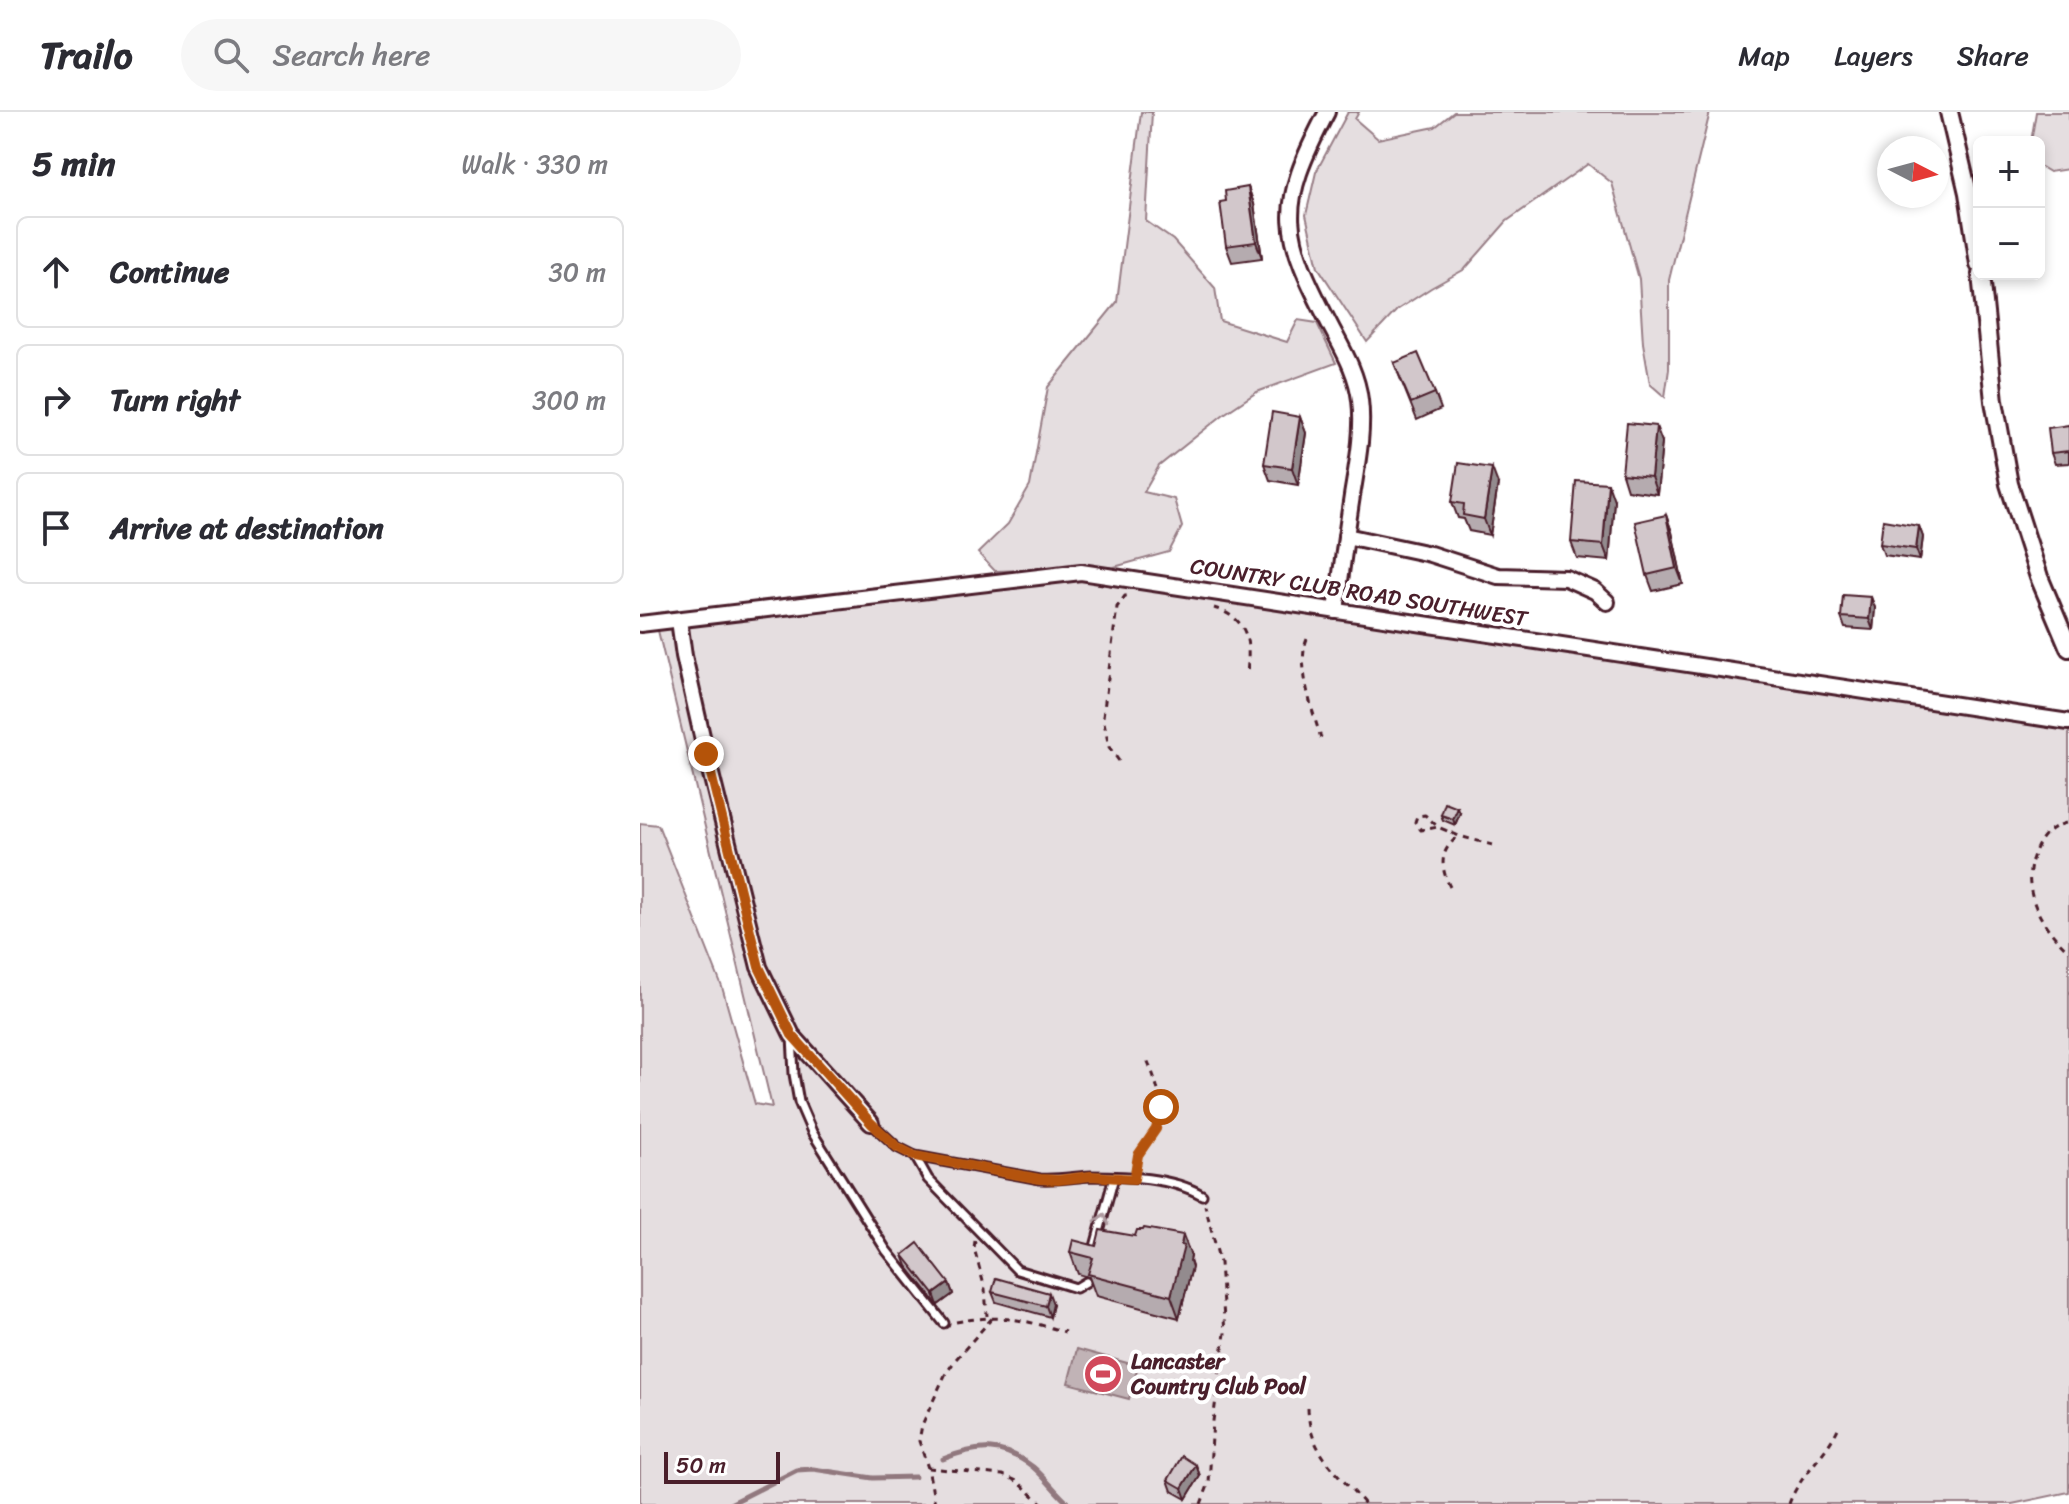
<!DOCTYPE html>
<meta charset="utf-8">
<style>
:root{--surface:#fff;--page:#f7f7f7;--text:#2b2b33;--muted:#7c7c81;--line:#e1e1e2}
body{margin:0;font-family:Sriracha,sans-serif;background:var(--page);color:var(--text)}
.controls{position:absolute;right:24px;top:24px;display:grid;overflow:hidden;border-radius:12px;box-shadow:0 4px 12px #0003}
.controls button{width:72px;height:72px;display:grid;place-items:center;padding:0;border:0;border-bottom:2px solid var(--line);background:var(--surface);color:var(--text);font:40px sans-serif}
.compass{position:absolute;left:1237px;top:24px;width:72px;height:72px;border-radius:50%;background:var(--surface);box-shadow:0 4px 12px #0003;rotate:96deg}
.scale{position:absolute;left:24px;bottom:20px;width:116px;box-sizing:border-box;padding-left:8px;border:4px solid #4a1f2b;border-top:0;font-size:22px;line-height:28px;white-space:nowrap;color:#4a1f2b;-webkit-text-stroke:6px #fff;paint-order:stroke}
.stop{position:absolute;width:24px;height:24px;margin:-18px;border:6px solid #b45309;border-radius:50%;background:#fff}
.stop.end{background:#b45309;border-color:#fff;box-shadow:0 2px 8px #0008}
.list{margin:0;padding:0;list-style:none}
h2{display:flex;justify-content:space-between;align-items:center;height:104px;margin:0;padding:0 32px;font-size:34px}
h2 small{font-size:26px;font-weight:400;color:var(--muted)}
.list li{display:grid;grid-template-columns:52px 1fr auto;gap:24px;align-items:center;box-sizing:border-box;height:112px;margin:0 16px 16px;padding:0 16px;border:2px solid var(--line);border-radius:12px}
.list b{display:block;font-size:30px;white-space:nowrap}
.list em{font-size:26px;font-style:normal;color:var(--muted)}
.icon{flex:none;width:44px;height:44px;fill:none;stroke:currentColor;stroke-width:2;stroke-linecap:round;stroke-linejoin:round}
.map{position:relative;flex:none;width:1429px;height:1392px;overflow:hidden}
header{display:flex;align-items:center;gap:48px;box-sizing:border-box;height:112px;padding:0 40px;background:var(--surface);border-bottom:2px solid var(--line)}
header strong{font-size:38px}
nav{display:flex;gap:44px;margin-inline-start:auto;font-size:28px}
.search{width:560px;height:72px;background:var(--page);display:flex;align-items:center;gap:20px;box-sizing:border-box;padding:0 28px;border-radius:44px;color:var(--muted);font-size:30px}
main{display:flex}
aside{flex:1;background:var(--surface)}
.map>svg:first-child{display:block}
</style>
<header>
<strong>Trailo</strong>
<div class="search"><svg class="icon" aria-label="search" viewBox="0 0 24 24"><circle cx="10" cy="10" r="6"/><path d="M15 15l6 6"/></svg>Search here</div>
<nav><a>Map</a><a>Layers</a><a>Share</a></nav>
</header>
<main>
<aside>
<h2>5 min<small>Walk · 330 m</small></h2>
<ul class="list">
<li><svg class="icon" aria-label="ahead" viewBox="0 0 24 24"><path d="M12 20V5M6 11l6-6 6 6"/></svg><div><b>Continue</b></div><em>30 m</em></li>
<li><svg class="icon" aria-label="right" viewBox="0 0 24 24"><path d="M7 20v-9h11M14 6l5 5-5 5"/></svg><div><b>Turn right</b></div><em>300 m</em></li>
<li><svg class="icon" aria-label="arrive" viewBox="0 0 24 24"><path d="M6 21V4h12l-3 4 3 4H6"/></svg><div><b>Arrive at destination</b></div></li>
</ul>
</aside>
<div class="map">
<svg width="1429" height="1392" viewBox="0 0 1429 1392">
<rect width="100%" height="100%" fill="#fff"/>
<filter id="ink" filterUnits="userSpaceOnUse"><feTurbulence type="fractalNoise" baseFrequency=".0125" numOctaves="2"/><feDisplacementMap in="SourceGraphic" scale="16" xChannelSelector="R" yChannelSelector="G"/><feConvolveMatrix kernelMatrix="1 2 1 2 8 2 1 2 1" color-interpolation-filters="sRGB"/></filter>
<g filter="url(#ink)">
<g fill="#e5dee0" stroke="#987e86" stroke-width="2">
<polygon points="501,0 512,0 506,109 533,128 575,176 580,209 647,230 658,208 677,211 696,251 617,280 584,302 519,354 504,380 534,387 542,415 529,440 474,455 355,459 338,441 368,412 390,374 408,275 477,190"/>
<polygon points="708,0 719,0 715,7 738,27 795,15 814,0 1070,0 1029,168 1029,257 1025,285 1010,272 1003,231 999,167 972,71 948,52 867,109 825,157 791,176 757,198 727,230 678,155 666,103 676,60"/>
<polygon points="1396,0 1429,0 1429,57 1409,60 1399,54 1399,30 1391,30"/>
<polygon points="441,460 1429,610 1429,1380 1372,1392 0,1392 0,711 18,713 82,875 115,992 132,995 16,510"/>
</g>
<polygon fill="#c1b3b6" stroke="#91787e" stroke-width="2" points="437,1237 498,1254 489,1287 428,1271"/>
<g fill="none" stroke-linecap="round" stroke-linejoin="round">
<g stroke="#91787e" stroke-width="5">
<path d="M303,1347C337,1333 362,1331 393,1355C406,1366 416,1381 429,1392"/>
<polyline points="90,1392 157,1358 173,1357 233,1366 275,1365"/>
</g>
<g stroke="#4a1f2b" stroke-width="13">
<g id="service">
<polyline points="152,925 154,962 159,990 172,1020 246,1138 304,1211"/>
<path d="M231,1011L257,1035L275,1044L400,1067C418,1068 433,1065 451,1064C486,1064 531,1065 562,1083"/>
<polyline points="275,1044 288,1067 377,1158 436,1176 446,1170"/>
<polyline points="453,1142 474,1065"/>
</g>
</g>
<g stroke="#4a1f2b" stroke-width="20">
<g id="minor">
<path d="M687,0C636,97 641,119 691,215C703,238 717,261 720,288C724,319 717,353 712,384C706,423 701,461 696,499"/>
<polyline points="706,424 790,442 858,464 926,466 955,479 967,490"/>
<polyline points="39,508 44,544 66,642 119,855 152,923 231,1011"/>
<polyline points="0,512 441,460 1429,610"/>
</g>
</g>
<g stroke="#4a1f2b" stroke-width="22">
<g id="tertiary">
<polyline points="1309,0 1328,81 1339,152"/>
<polyline points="1341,162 1354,289 1369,372 1399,465 1429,536"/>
</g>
</g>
<g stroke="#4a1f2b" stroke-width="3" stroke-dasharray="6 6" stroke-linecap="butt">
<path d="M574,496C610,507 610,530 607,562"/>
<path d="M667,527C656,552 673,601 681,626"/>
<polyline points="479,649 469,635 463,605 477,495 485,484 492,483"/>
<path d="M1426,711C1410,715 1401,725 1395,740C1379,777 1401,815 1429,839"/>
<path d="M810,775C800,755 799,738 819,724L798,715L785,703L777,704L775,710L781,718L798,715L819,724L853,733"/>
<path d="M495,1056C498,1039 508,1032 515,1017C527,995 515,966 506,945"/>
<polyline points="335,1129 334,1136 345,1177 347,1204"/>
<path d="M316,1210C361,1202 382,1207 425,1220"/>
<path d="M668,1296C669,1341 697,1360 725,1392"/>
<polyline points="288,1356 363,1363 377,1369 403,1392"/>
<polyline points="295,1392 288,1356 279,1329 282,1313 305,1263 316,1247 354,1204"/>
<polyline points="561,1392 569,1371 573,1309 585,1221 580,1151 565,1093"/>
<path d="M1149,1392C1159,1363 1187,1343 1199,1314"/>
</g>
<use href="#service" stroke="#fff" stroke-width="7"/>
<use href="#minor" stroke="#fff" stroke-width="14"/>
<use href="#tertiary" stroke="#fff" stroke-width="16"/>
</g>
<g fill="#b5abaf" stroke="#4a1f2b" stroke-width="2">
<polygon points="608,75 614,92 622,146 592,150 586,134 586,89"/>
<polygon points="754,251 795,281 801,297 777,308"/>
<polygon points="660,305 666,321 658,373 630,368 624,352"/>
<polygon points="1429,313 1429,351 1415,352 1411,341"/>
<polygon points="1022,330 1017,382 987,378 982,362"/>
<polygon points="858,372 850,423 829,419 824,407 818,406 812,390"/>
<polygon points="974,388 969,449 937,446 931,430"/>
<polygon points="1026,403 1032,420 1043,472 1013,479 1007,463"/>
<polygon points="1279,414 1283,425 1280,448 1244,443 1240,432"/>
<polygon points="1231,485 1235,496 1233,518 1205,516 1201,505"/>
<polygon points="820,701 815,713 803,708 801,703"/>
<polygon points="495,1124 551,1144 550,1149 552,1155 539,1206 456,1184 449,1165 438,1162 430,1140"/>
<polygon points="263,1143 309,1171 313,1182 298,1193 267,1154"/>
<polygon points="352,1180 413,1192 410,1205 356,1190"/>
<polygon points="556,1353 560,1364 546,1387 532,1379 528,1368"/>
</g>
<g fill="#938b8e" stroke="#4a1f2b" stroke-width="2">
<polygon points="608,75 614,92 622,146 616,130"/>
<polygon points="660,305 666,321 658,373 652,356"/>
<polygon points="1016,314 1022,330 1017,382 1011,365"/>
<polygon points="852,356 858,372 850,423 844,407"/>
<polygon points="968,371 974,388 969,449 963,433"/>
<polygon points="1026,403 1032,420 1043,472 1037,456"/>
<polygon points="1279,414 1283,425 1280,448 1276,437"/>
<polygon points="1231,485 1235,496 1233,518 1229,507"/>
<polygon points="818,696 820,701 815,713 813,707"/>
<polygon points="543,1123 551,1144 550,1149 552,1155 539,1206 531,1184"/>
<polygon points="309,1171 313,1182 298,1193 294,1182"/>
<polygon points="409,1181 413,1192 410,1205 406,1194"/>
<polygon points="556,1353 560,1364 546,1387 542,1376"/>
</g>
<g fill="#d2c7cb" stroke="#4a1f2b" stroke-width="2">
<polygon points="608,75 616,130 586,134 580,90 586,89 585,79"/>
<polygon points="778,241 795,281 771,291 754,251"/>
<polygon points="632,300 660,305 652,356 624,352"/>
<polygon points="987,311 1016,314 1011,365 982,362"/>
<polygon points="1429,313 1429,339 1411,341 1408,316"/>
<polygon points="818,351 852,356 844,407 823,403 824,392 812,390"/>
<polygon points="936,369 968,371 963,433 931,430"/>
<polygon points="1026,403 1037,456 1007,463 995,410"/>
<polygon points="1243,408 1279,414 1276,437 1240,432"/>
<polygon points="1203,483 1231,485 1229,507 1201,505"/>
<polygon points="805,691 818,696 813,707 801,703"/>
<polygon points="504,1116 543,1123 541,1133 544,1134 531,1184 448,1162 453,1146 430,1140 433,1128 456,1134 460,1118 495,1124 497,1118 503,1118"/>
<polygon points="278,1131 309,1171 294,1182 263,1143"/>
<polygon points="356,1166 409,1181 406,1194 352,1180"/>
<polygon points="542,1344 556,1353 542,1376 528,1368"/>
</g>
<defs><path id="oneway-chevron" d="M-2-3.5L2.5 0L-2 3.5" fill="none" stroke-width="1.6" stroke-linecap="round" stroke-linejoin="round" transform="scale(2)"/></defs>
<use stroke="#ae9aa0" href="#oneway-chevron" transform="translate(463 1107) rotate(-75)"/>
</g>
<g fill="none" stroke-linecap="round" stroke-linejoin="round" filter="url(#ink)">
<polyline stroke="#b45309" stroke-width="10" points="66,642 119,855 152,923 231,1011 257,1035 275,1044 400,1067 418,1068 451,1064 494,1067 498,1043 516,1017 521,995"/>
</g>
<defs>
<g id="stadium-disc" transform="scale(2)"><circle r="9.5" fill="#d1495b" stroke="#fff"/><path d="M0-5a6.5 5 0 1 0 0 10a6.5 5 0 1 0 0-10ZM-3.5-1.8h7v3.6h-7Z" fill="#fff"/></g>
</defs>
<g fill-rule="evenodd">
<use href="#stadium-disc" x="463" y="1262"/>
</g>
<g text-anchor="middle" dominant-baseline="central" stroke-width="8" stroke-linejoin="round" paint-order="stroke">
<g font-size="22" fill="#4a1f2b" stroke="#fff">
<text transform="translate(719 480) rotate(9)">COUNTRY CLUB ROAD SOUTHWEST</text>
</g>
<g font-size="22" font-weight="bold" fill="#4a1f2b" stroke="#fff" text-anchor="start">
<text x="491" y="1249">Lancaster<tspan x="491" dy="25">Country Club Pool</tspan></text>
</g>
</g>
</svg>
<div class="controls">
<button>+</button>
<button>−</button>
</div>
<svg class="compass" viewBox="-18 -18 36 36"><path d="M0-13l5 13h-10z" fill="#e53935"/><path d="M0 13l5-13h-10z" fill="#7c7c81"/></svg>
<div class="scale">50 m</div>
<div class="stop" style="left:521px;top:995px"></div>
<div class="stop end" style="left:66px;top:642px"></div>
</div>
</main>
